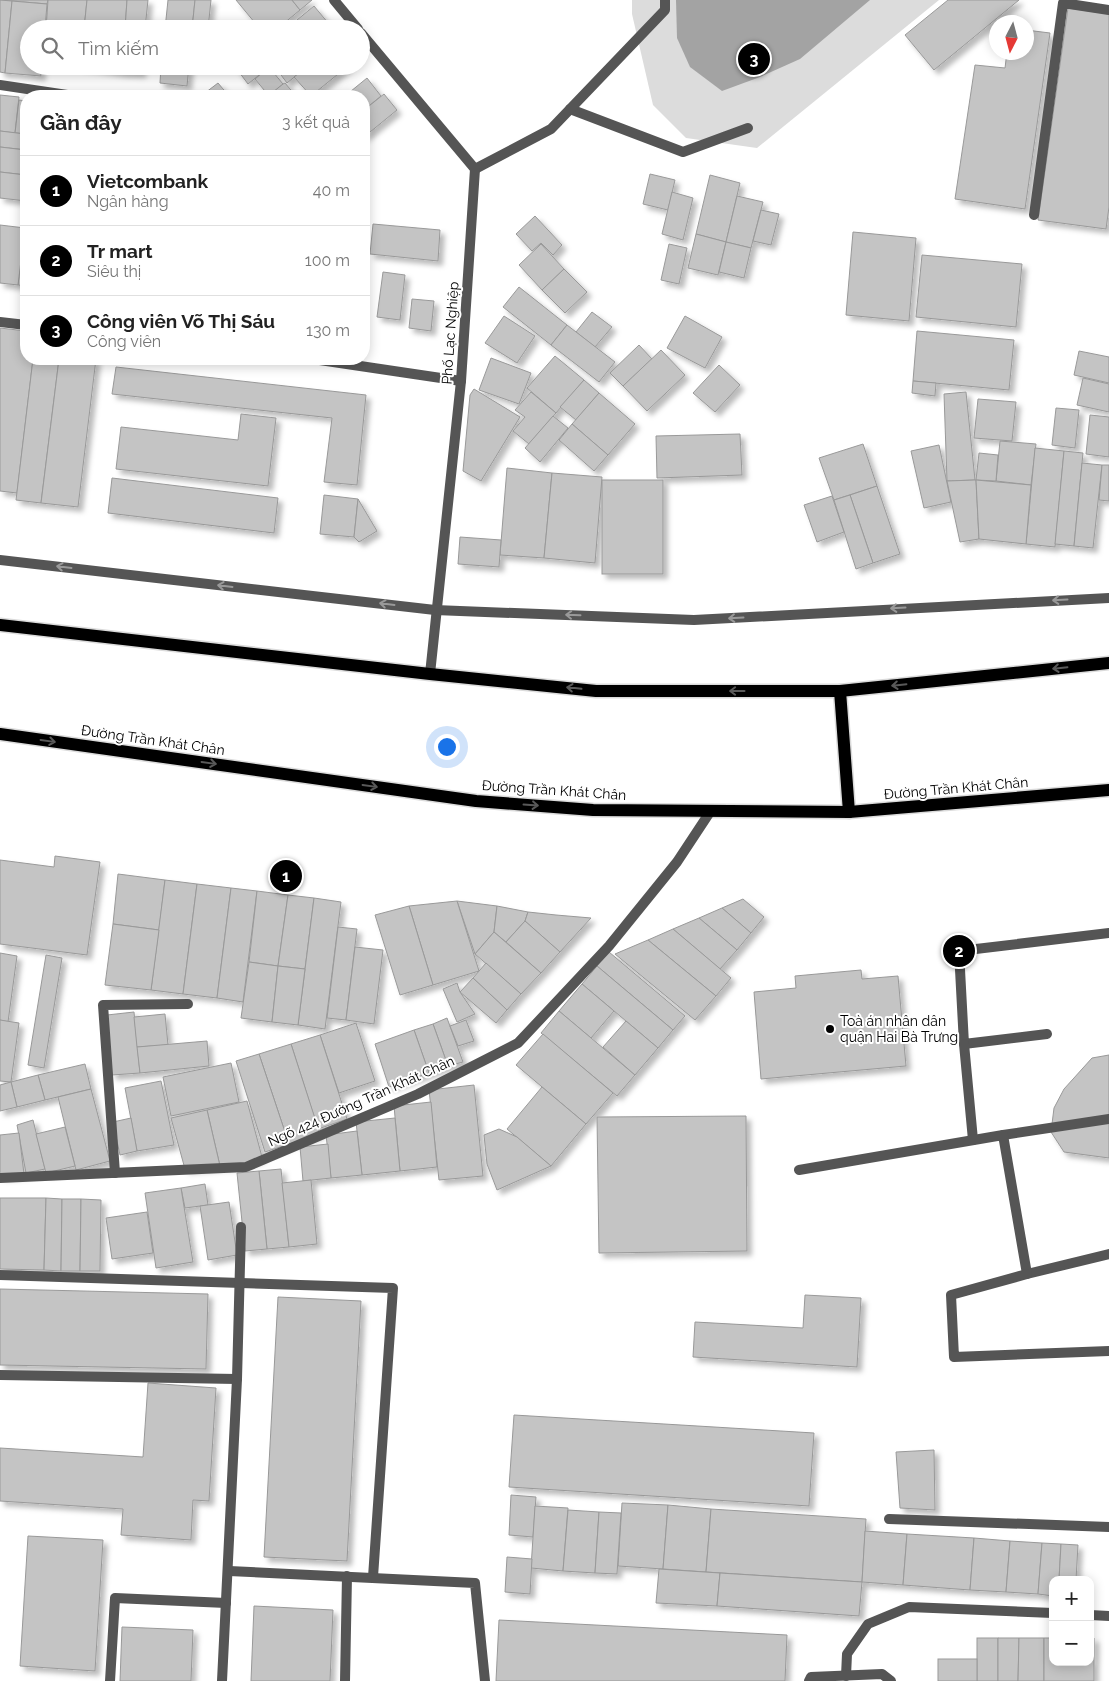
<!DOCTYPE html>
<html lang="vi">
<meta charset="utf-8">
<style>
:root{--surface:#fff;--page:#f2f2f2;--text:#222;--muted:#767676;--line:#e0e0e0;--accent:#000}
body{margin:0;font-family:Raleway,sans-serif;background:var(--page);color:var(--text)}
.controls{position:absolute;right:15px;bottom:15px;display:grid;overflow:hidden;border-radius:10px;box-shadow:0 2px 12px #0003}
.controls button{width:45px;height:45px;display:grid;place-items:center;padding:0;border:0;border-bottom:1px solid var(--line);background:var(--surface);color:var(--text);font:25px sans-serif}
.compass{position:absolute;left:989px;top:15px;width:45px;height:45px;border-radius:50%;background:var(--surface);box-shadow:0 2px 12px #0003;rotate:186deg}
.you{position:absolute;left:446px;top:746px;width:18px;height:18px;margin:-12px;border:4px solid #fff;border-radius:50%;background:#1a73e8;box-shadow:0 0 0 8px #1a73e833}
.badge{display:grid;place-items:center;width:32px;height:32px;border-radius:50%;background:var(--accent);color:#fff;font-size:16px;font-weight:700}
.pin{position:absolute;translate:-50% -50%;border:2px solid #fff;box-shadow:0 1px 5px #0006}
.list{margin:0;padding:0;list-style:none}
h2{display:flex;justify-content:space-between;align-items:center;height:65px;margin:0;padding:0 20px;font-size:21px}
h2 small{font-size:16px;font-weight:400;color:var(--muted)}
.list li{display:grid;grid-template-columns:32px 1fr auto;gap:15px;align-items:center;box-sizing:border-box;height:70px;padding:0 20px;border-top:1px solid var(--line)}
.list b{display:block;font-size:19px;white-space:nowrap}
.list p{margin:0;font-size:16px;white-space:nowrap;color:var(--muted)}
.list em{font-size:16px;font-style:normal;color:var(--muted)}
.icon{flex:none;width:28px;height:28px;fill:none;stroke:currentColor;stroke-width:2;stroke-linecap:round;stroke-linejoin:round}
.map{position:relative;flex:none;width:1109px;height:1681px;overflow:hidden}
.search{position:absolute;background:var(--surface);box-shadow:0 2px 12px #0003;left:20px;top:20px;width:350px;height:55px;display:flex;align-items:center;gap:12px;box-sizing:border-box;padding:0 18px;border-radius:28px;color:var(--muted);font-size:19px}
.panel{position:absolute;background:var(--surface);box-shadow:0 2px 12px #0003;left:20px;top:90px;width:350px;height:275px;border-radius:20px}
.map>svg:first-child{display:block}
</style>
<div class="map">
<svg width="1109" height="1681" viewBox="0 0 1109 1681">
<defs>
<filter id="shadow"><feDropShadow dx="4.5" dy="4.5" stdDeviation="2.5" flood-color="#0004"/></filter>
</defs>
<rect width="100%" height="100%" fill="#fff"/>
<polygon fill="#dcdcdc" points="632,0 939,0 757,148 686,138 653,105 632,14"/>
<polygon fill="#a3a3a3" points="676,0 870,0 800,59 760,77 722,91 690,67 677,38"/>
<g fill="#c4c4c4" stroke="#999" filter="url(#shadow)">
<polygon points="0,0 48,0 47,4"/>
<polygon points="0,0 12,1 5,73 0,72"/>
<polygon points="48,0 87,0 84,29 46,29"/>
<polygon points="87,0 127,0 125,29 84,29"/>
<polygon points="127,0 148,0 145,29 125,29"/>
<polygon points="168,0 195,0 192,29 165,29"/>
<polygon points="195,0 211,0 208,29 192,29"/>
<polygon points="236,0 292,0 300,10 277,29 260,29"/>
<polygon points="292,0 312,0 300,10"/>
<polygon points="948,0 1019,0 934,70 905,35"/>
<polygon points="12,1 47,4 45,29 29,29 29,66 41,66 41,76 5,73"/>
<polygon points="314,6 329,24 323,29 286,29"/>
<polygon points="1068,8 1109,14 1109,207 1106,229 1038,220"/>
<polygon points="1026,30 1050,33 1025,209 955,199 975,65 1005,68 1007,52 1026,52"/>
<polygon points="80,66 121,66 121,72"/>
<polygon points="121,66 142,66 141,73 121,72"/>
<polygon points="161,66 189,66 187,86 160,83"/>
<polygon points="238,66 268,66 269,67 248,84 236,68"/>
<polygon points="276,66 308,66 287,83 275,67"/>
<polygon points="308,66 348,66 311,96 294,77"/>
<polygon points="269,67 283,84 269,96 255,79"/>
<polygon points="367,78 381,96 364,110 364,96 345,96"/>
<polygon points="218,83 229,96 201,96"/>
<polygon points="285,83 296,96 268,96 283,84"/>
<polygon points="384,94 397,110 364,137 364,110"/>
<polygon points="0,95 19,97 15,133 0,131"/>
<polygon points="19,100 26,101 26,134 15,133"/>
<polygon points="0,131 26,134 26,150 0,147"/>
<polygon points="0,147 26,150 26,175 0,172"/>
<polygon points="0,172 26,175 26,201 0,198"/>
<polygon points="650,174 675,180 668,210 643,204"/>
<polygon points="710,175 740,183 726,242 696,234"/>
<polygon points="672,192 693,198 683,240 662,234"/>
<polygon points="737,196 763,202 751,248 726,242"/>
<polygon points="761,210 779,214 771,245 753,241"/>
<polygon points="26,212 26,286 18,285"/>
<polygon points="535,216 562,245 553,255 541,243 532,251 516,234"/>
<polygon points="373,224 440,230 438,261 370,254"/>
<polygon points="0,225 25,228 18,285 0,283"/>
<polygon points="853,232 916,238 909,321 846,315"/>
<polygon points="696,234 726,242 718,275 688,268"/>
<polygon points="726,242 751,248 744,278 719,272"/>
<polygon points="541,244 564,269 542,290 519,265"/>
<polygon points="669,244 687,248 679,284 661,280"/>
<polygon points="922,255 1022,264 1016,327 916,317"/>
<polygon points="564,269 587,292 565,313 542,290"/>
<polygon points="383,272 405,275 400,320 377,317"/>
<polygon points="519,287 567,325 551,345 503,307"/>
<polygon points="412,299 434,301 431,331 409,328"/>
<polygon points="592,312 612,327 595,347 576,332"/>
<polygon points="504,316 535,336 517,363 485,343"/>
<polygon points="685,316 722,337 705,368 667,348"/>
<polygon points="567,325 615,362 599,382 551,345"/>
<polygon points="0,328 26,331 26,359 33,359 17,493 0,491"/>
<polygon points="917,331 1014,340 1009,390 913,381"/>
<polygon points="639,345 652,359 623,386 610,373"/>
<polygon points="661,350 685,375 647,411 623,386"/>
<polygon points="1079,351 1109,357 1109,383 1074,375"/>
<polygon points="555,356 584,380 556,413 527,388"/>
<polygon points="491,358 531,373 519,404 479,390"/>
<polygon points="33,359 59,359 41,503 16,500"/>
<polygon points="59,359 96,359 78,507 41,503"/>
<polygon points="719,365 740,385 715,412 693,393"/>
<polygon points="116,367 366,395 357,485 324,482 332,418 112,394"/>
<polygon points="1083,378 1109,384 1109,412 1077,405"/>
<polygon points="584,380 599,393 576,420 560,407"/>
<polygon points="913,381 936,383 935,396 912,393"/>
<polygon points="474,389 520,417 481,481 463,471 470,395"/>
<polygon points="531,392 556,413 529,444 513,431 525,417 515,410"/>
<polygon points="966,392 975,480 947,481 944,394"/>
<polygon points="599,393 635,424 608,455 572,424"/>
<polygon points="978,399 1016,402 1012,441 974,438"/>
<polygon points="1056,408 1079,410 1075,448 1052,445"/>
<polygon points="241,414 276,418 268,486 116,469 121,427 238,440"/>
<polygon points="1090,415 1109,417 1109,457 1086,454"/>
<polygon points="553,416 568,428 540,462 525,448"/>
<polygon points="572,424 608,455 594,471 559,440"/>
<polygon points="740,434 742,475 657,478 656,436"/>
<polygon points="1000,441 1036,444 1031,485 996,481"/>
<polygon points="863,444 877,486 834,500 819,458"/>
<polygon points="939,445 951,502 924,508 911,451"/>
<polygon points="1035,448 1064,451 1055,547 1026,544"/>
<polygon points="1064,451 1083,453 1074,546 1055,544"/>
<polygon points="979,453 998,455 996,481 976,480"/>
<polygon points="1082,463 1102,465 1093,548 1074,546"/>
<polygon points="1102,465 1109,465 1109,501 1099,500"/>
<polygon points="507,468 552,473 544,558 500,555"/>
<polygon points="552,473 602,477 595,563 544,558"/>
<polygon points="112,478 278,498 274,533 108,513"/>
<rect x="602" y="480" width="61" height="94"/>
<polygon points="975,480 976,480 979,539 960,542 947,481"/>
<polygon points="976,480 1031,485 1026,544 979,539"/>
<polygon points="877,486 900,554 873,563 850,495"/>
<polygon points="324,495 358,499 354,537 320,534"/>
<polygon points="850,495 873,563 856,569 834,500"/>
<polygon points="832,496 844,532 817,542 804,505"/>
<polygon points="358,499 377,531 359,542 354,537"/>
<polygon points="460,537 501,540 499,567 458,564"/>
<polygon points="55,856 100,862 87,955 0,944 0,860 54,867"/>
<polygon points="118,874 165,880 159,930 113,924"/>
<polygon points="165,880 197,884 183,994 151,990"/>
<polygon points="197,884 231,888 217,998 183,994"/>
<polygon points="231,888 257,891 243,1002 217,998"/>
<polygon points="257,891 288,895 278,966 249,962"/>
<polygon points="288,895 314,898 305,969 278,966"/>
<polygon points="314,898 341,902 325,1029 298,1025"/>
<polygon points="743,899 764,917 751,933 722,908"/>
<polygon points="457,901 497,906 494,932 475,954"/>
<polygon points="457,901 479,971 433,985 409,906"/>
<polygon points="409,906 433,985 400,995 375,915"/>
<polygon points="497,906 528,912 525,921 506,942 494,932"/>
<polygon points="722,908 751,933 737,950 699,918"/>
<polygon points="528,912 556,915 591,918 560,952 525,921"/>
<polygon points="699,918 737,950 720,969 673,929"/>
<polygon points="525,921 560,952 541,973 506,942"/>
<polygon points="113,924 159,930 151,990 105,985"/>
<polygon points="338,927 357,929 346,1020 327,1018"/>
<polygon points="673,929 731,978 716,996 648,940"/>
<polygon points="494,932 541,973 521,994 475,954"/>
<polygon points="648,940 716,996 695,1020 615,954"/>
<polygon points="355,947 383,950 374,1024 346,1020"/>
<polygon points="609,952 685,1016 673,1030 597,966"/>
<polygon points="0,953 17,956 8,1022 0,1020"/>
<polygon points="46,955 62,958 44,1068 28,1065"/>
<polygon points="249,962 278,966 272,1022 241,1018"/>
<polygon points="486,963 521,994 507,1010 473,978"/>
<polygon points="278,966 305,969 298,1025 272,1022"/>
<polygon points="597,966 673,1030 658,1048 582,984"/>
<polygon points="861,970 862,979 898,976 906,1066 761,1079 754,992 796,988 795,976"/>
<polygon points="473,978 507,1010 496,1023 460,992"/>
<polygon points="457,983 460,992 475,1014 457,1022 443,989"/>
<polygon points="582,984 614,1011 591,1038 559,1011"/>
<polygon points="559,1011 635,1075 617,1096 541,1033"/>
<polygon points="134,1012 140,1073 112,1075 107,1015"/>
<polygon points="165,1014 168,1045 137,1047 134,1017"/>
<polygon points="447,1018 463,1062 448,1066 433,1024"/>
<polygon points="0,1020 19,1023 11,1082 0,1081"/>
<polygon points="466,1020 474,1041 458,1046 450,1026"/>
<polygon points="626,1021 658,1048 635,1075 603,1047"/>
<polygon points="356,1023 375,1081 339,1093 320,1035"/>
<polygon points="433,1024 448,1066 429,1073 414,1030"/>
<polygon points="414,1030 429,1073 389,1087 375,1044"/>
<polygon points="543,1034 613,1093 586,1124 516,1065"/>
<polygon points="320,1035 347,1119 318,1129 291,1044"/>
<polygon points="207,1041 209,1066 140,1073 137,1047"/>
<polygon points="291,1044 320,1134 289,1144 259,1054"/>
<polygon points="259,1054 289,1144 265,1152 236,1061"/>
<polygon points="1109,1055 1109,1158 1064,1152 1051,1132 1054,1108 1064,1089 1092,1058"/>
<polygon points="231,1063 239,1102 171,1116 163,1077"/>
<polygon points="85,1064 91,1089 45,1100 38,1075"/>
<polygon points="38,1075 45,1100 17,1107 11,1082"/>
<polygon points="161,1081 174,1145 137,1151 125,1088"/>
<polygon points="11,1082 17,1107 0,1111 0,1085"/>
<polygon points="474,1085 483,1176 439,1180 429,1090"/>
<polygon points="542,1087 586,1124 551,1166 507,1129"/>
<polygon points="91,1089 110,1161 76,1170 58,1097"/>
<polygon points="247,1101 262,1157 241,1165 220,1166 207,1110"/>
<polygon points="431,1102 437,1167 400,1171 394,1106"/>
<polygon points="207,1110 220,1166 185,1169 171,1118"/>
<polygon points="746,1116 747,1251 599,1253 597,1117"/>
<polygon points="131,1118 137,1151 120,1155 113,1122"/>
<polygon points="395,1118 400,1171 362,1175 356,1122"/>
<polygon points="33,1120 45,1169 26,1173 17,1125"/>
<polygon points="65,1127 75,1166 46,1173 36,1134"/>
<polygon points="499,1129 517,1137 551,1166 497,1190 487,1164 484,1135"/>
<polygon points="357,1131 362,1175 331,1178 326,1135"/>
<polygon points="19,1133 24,1174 0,1176 0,1135"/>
<polygon points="328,1144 331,1178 303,1181 300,1147"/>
<polygon points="281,1169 289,1247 267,1249 259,1171"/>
<polygon points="259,1171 267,1249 245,1251 237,1173"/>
<polygon points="311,1180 317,1244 289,1247 282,1183"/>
<polygon points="205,1184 208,1205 185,1208 181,1188"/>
<polygon points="181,1188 193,1262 156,1268 145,1193"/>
<polygon points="0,1198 46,1198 44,1270 0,1269"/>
<polygon points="46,1198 62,1199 61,1271 44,1270"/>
<polygon points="62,1199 81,1199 80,1271 61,1271"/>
<polygon points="81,1199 101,1200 100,1271 80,1271"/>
<polygon points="229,1202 237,1255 208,1260 200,1206"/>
<polygon points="147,1212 153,1253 112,1259 106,1218"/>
<polygon points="0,1289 208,1294 206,1369 0,1365"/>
<polygon points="805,1295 861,1298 857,1367 693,1357 695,1322 803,1328"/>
<polygon points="278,1297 361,1301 347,1561 264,1557"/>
<polygon points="148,1383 216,1388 209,1501 193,1500 191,1540 121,1535 123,1509 0,1501 0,1448 143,1457"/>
<polygon points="514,1415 814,1433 809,1506 509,1487"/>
<polygon points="934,1450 935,1510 900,1508 896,1452"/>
<polygon points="511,1495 536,1497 533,1537 509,1535"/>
<polygon points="622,1503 668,1505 663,1569 618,1566"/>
<polygon points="668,1505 711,1509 706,1572 663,1569"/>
<polygon points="535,1506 568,1508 563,1571 531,1568"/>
<polygon points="711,1509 866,1519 862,1582 706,1572"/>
<polygon points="568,1510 599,1512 595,1573 563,1571"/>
<polygon points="599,1512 621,1513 617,1574 595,1573"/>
<polygon points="865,1531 907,1534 903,1585 862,1582"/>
<polygon points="907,1534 974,1538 970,1590 903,1585"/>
<polygon points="28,1536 103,1540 95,1671 20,1666"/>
<polygon points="974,1538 1010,1541 1006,1592 970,1590"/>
<polygon points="1010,1541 1042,1543 1038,1594 1006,1592"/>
<polygon points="1042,1543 1061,1544 1059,1580 1053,1580 1053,1596 1038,1594"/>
<polygon points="1061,1544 1078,1545 1076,1580 1059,1580"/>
<polygon points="507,1557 532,1559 530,1594 505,1592"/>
<polygon points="659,1569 720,1573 717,1606 656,1603"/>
<polygon points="720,1573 862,1582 859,1616 717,1606"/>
<polygon points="254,1606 333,1610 330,1681 251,1681"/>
<polygon points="499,1620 787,1635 785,1681 496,1681"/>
<polygon points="122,1627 193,1630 191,1681 120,1681"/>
<rect x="977" y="1638" width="21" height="43"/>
<polygon points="998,1638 1019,1638 1018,1681 998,1681"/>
<polygon points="1019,1638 1044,1638 1044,1681 1018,1681"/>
<polygon points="1044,1638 1053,1638 1053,1662 1090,1662 1090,1638 1094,1638 1094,1681 1044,1681"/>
<rect x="938" y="1659" width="39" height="22"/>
</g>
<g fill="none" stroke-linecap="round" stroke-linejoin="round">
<g stroke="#dbdbdb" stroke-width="15">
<g id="primary">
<polyline points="0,625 430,674 596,691 840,691 1109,663"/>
<polyline points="840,691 849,812"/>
<polyline points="0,734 476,801 593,810 849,812 1109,790"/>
</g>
</g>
<g stroke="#555" stroke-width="10">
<polyline points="570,109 683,152 748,128"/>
<polyline points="475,169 551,129 665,10 665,0"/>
<polyline points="1034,215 1063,3 1109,10"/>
<polyline points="1047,1034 964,1044 959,951 1109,933"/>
<polyline points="964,1044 973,1140"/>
<polyline points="1003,1135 1109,1119"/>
<polyline points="799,1170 1003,1135 1027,1274 1109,1254"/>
<polyline points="0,1178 246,1167 418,1094 518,1043 609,946 677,862 710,812"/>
<polyline points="1027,1274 951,1295 954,1357 1109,1351"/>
<polyline points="0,1275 393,1288 373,1577"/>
<polyline points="0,1375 237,1379"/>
<polyline points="889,1519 1109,1527"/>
<polyline points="229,1571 475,1583 485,1681"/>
<polyline points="1090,1615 1109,1616"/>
<polyline points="846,1676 847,1654 868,1624 909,1607 1053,1613"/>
<polyline points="345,1681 347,1576"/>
<polyline points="809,1681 811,1677 882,1674 891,1681"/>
</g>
<g stroke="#555" stroke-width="10">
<polyline points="334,0 358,29"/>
<polyline points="361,33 475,169 461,381 430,674"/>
<polyline points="0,85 74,96"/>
<polyline points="0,322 26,325"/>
<polyline points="313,359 461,381"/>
<polyline points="0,560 435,610 694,620 1109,598"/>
<polyline points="115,1173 103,1005 188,1004"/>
<polyline points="110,1681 115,1598 226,1603"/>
<polyline points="222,1681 237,1379 241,1227"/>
</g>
<use href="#primary" stroke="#000" stroke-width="12"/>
</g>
<defs><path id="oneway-shaft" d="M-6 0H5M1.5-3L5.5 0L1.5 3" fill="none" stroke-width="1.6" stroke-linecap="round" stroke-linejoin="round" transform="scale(1.25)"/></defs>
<g stroke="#999">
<use href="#oneway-shaft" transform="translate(64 567) rotate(-173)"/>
<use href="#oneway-shaft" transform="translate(225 586) rotate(-173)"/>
<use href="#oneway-shaft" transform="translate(1060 600) rotate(177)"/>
<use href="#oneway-shaft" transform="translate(387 604) rotate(-173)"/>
<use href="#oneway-shaft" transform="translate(898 608) rotate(177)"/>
<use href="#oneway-shaft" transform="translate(573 615) rotate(-178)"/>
<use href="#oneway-shaft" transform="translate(736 618) rotate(177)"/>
</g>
<g stroke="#595959">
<use href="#oneway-shaft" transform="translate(1060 668) rotate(174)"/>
<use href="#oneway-shaft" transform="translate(899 685) rotate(174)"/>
<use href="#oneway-shaft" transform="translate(574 688) rotate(-174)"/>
<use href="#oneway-shaft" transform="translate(737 691) rotate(180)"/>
<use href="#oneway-shaft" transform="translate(48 741) rotate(8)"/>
<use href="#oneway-shaft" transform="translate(209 763) rotate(8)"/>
<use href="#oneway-shaft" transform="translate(370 786) rotate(8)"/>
<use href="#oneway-shaft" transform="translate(531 805) rotate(4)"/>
</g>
<circle fill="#000" stroke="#fff" stroke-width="2" cx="830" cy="1029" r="5"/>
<g text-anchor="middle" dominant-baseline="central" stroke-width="4" stroke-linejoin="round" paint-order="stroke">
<g font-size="14" fill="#000" stroke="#fff">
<text transform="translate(450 333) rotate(-86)">Phố Lạc Nghiệp</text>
<text transform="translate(153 740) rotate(8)">Đường Trần Khát Chân</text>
<text transform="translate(956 788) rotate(-5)">Đường Trần Khát Chân</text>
<text transform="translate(554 790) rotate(4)">Đường Trần Khát Chân</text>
<text transform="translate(361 1101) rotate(-24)">Ngõ 424 Đường Trần Khát Chân</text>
</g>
<g font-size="14" fill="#000" stroke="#fff" text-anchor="start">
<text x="840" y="1021">Toà án nhân dân<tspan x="840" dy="16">quận Hai Bà Trưng</tspan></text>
</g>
</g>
</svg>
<div class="controls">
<button>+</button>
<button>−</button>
</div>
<svg class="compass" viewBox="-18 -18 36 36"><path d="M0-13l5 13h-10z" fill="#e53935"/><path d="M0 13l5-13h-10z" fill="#767676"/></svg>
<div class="you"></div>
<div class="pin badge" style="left:286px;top:876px">1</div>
<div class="pin badge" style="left:959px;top:951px">2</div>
<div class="pin badge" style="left:754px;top:59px">3</div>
<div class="search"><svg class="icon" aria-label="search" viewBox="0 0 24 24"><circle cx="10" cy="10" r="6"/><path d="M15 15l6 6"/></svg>Tìm kiếm</div>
<section class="panel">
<h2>Gần đây<small>3 kết quả</small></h2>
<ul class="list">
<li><span class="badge">1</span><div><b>Vietcombank</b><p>Ngân hàng</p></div><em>40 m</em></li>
<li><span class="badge">2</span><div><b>Tr mart</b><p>Siêu thị</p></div><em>100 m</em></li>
<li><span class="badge">3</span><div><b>Công viên Võ Thị Sáu</b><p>Công viên</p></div><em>130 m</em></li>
</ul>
</section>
</div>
